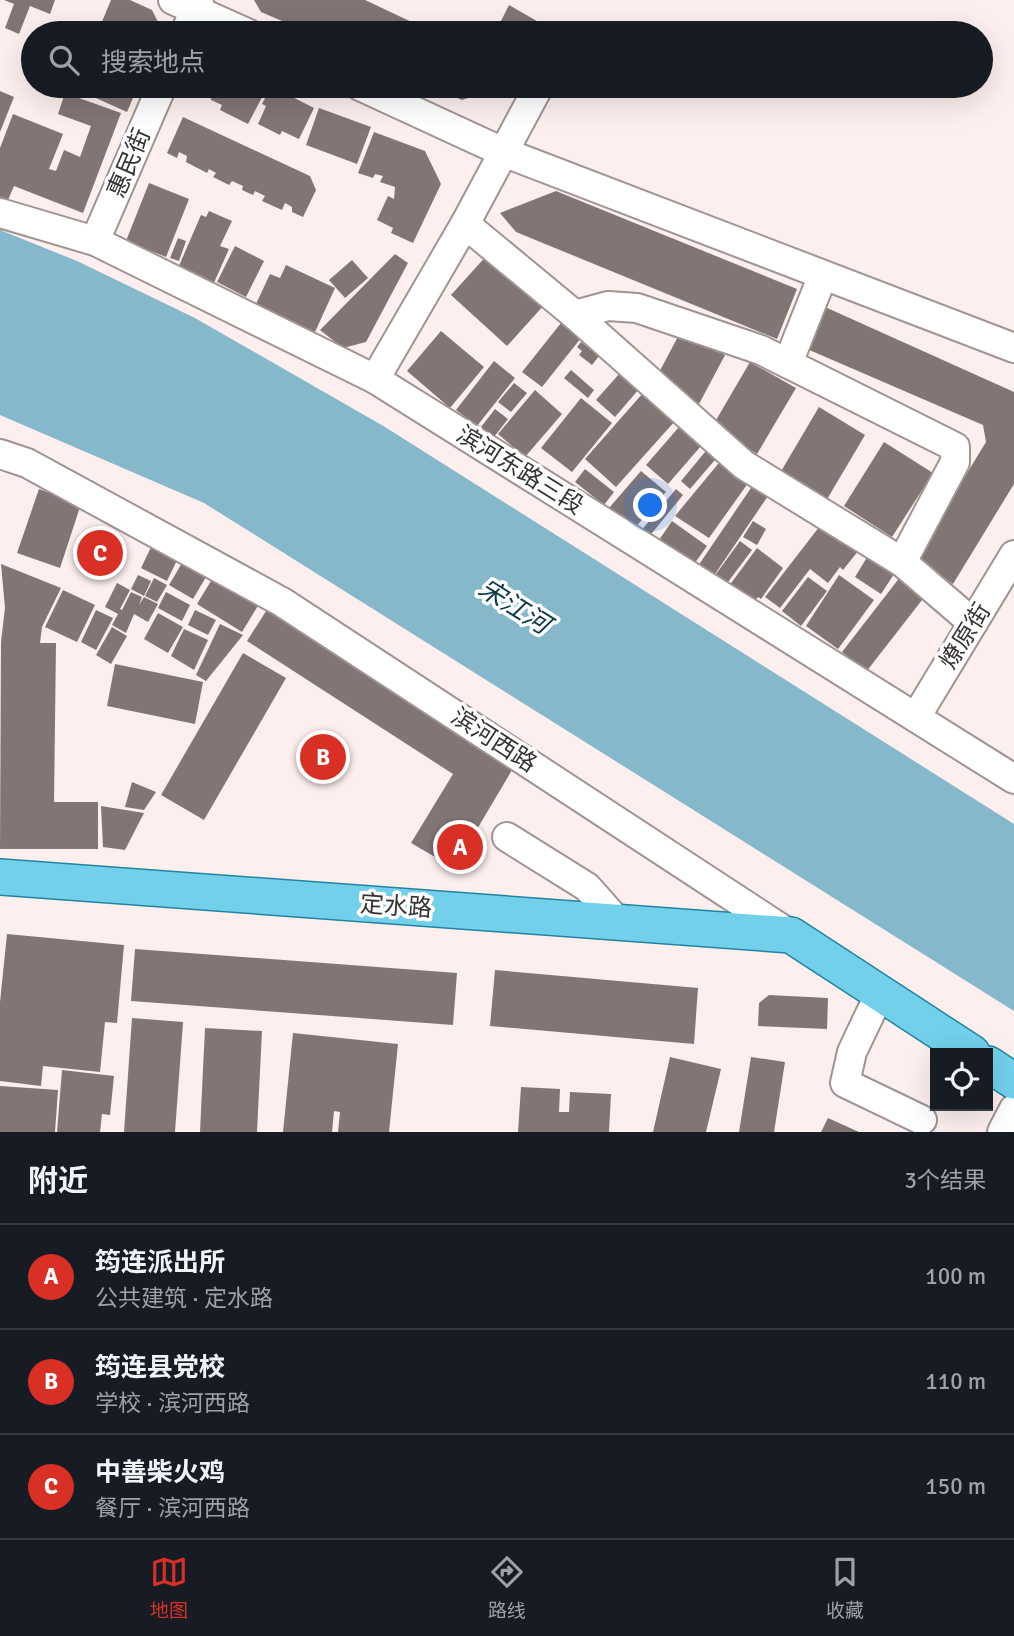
<!DOCTYPE html>
<html lang="zh">
<meta charset="utf-8">
<style>
:root{--surface:#171b24;--page:#20242c;--text:#f1f3f6;--muted:#9ea1a6;--line:#363941;--accent:#d93025}
body{margin:0;font-family:Signika,"Noto Sans SC",sans-serif;background:var(--page);color:var(--text)}
.controls{position:absolute;right:21px;bottom:21px;display:grid;overflow:hidden;border-radius:0px;box-shadow:0 7px 28px #0002}
.controls button{width:63px;height:63px;display:grid;place-items:center;padding:0;border:0;border-bottom:2px solid var(--line);background:var(--surface);color:var(--text);font:35px sans-serif}
.you{position:absolute;left:651px;top:506px;width:24px;height:24px;margin:-18px;border:5px solid #fff;border-radius:50%;background:#1a73e8;box-shadow:0 0 0 10px #1a73e833}
.badge{display:grid;place-items:center;width:46px;height:46px;border-radius:50%;background:var(--accent);color:#fff;font-size:23px;font-weight:700}
.pin{position:absolute;translate:-50% -50%;border:4px solid #fff;box-shadow:0 2px 7px #0006}
.list{margin:0;padding:0;list-style:none}
h2{display:flex;justify-content:space-between;align-items:center;height:91px;margin:0;padding:0 28px;font-size:30px}
h2 small{font-size:23px;font-weight:400;color:var(--muted)}
.list li{display:grid;grid-template-columns:46px 1fr auto;gap:21px;align-items:center;box-sizing:border-box;height:105px;padding:0 28px;border-top:2px solid var(--line)}
.list b{display:block;font-size:26px;white-space:nowrap}
.list p{margin:0;font-size:23px;white-space:nowrap;color:var(--muted)}
.list em{font-size:23px;font-style:normal;color:var(--muted)}
.icon{flex:none;width:38px;height:38px;fill:none;stroke:currentColor;stroke-width:2;stroke-linecap:round;stroke-linejoin:round}
.map{position:relative;flex:none;width:1014px;height:1132px;overflow:hidden}
.search{position:absolute;background:var(--surface);box-shadow:0 7px 28px #0002;left:21px;right:21px;top:21px;height:77px;display:flex;align-items:center;gap:18px;box-sizing:border-box;padding:0 24px;border-radius:38px;color:var(--muted);font-size:26px}
.sheet{height:406px;background:var(--surface)}
nav{display:flex;justify-content:space-around;align-items:center;box-sizing:border-box;height:98px;border-top:2px solid var(--line);background:var(--surface);font-size:19px;color:var(--muted)}
nav a{display:grid;justify-items:center;gap:4px}
nav .on{color:var(--accent)}
.map>svg:first-child{display:block}
</style>
<div class="map">
<svg width="1014" height="1132" viewBox="0 0 1014 1132">
<rect width="100%" height="100%" fill="#fcefee"/>
<polygon fill="#86b8cb" points="0,230 77,261 195,318 385,427 1014,824 1014,1011 204,503 0,415"/>
<g fill="#827675">
<polygon points="4,0 55,0 50,14 30,6 19,34 5,28 14,4"/>
<polygon points="111,0 130,0 152,10 162,30 161,33 119,33 101,24"/>
<polygon points="254,0 365,0 435,33 310,33 261,12"/>
<polygon points="509,5 549,28 546,33 495,33"/>
<polygon points="80,86 95,88 96,86 138,86 127,112 78,90"/>
<polygon points="195,86 268,86 248,124 220,110 222,105 211,100 210,94"/>
<polygon points="271,86 314,108 299,139 282,131 280,135 258,124 266,106 262,104"/>
<polygon points="429,86 503,86 462,100"/>
<polygon points="0,91 14,97 0,132"/>
<polygon points="65,93 121,113 83,213 14,186 8,200 0,197 0,148 13,114 63,134 49,169 56,171 64,150 80,157 91,126 58,114"/>
<polygon points="319,108 371,127 357,164 306,145"/>
<polygon points="183,117 310,176 316,190 303,217 292,212 292,207 285,203 282,210 262,201 265,196 255,191 253,195 242,190 243,186 232,181 229,185 213,177 216,173 209,169 207,173 186,162 187,156 179,152 177,158 167,153"/>
<polygon points="374,132 425,151 441,184 413,243 391,233 393,228 377,220 388,196 394,199 395,187 380,182 383,176 375,174 373,178 358,173"/>
<polygon points="149,183 189,199 166,257 126,241"/>
<polygon points="556,191 797,289 777,339 516,232 500,213"/>
<polygon points="209,211 232,221 220,246 229,249 213,285 178,268 201,215 206,217"/>
<polygon points="178,238 186,241 179,261 170,258"/>
<polygon points="235,246 264,261 246,297 217,282"/>
<polygon points="489,253 545,304 507,346 451,295"/>
<polygon points="395,254 408,263 366,342 343,348 320,330"/>
<polygon points="352,260 368,278 345,298 329,280"/>
<polygon points="286,265 335,288 315,332 256,304 270,274 280,278"/>
<polygon points="825,307 1014,392 1014,484 953,584 914,560 986,442 983,425 807,349"/>
<polygon points="561,323 581,338 542,387 522,372"/>
<polygon points="441,331 484,367 450,408 407,371"/>
<polygon points="681,331 725,355 699,404 655,380"/>
<polygon points="581,342 599,356 592,365 579,355 582,351 577,347"/>
<polygon points="494,361 515,378 477,426 456,410"/>
<polygon points="750,362 796,388 757,454 712,427"/>
<polygon points="571,370 594,390 588,398 564,378"/>
<polygon points="620,373 639,389 615,417 596,400"/>
<polygon points="514,383 527,393 511,412 498,402"/>
<polygon points="535,390 562,414 525,457 498,434"/>
<polygon points="643,393 675,421 616,487 585,459"/>
<polygon points="581,398 612,423 572,472 541,448"/>
<polygon points="819,407 865,435 826,501 780,473"/>
<polygon points="495,409 508,419 494,437 481,427"/>
<polygon points="679,427 701,446 668,484 646,465"/>
<polygon points="884,442 933,473 892,537 844,506"/>
<polygon points="710,446 720,454 690,489 681,481"/>
<polygon points="723,458 751,479 709,538 675,516"/>
<polygon points="585,469 614,492 604,505 575,482"/>
<polygon points="641,471 666,492 634,529 609,508"/>
<polygon points="755,482 770,493 711,580 696,569"/>
<polygon points="39,489 81,504 60,568 17,553"/>
<polygon points="676,489 683,495 648,538 640,532"/>
<polygon points="672,521 707,546 692,567 657,543"/>
<polygon points="753,521 766,529 757,545 743,537"/>
<polygon points="823,522 859,550 843,570 840,567 828,583 810,569 780,608 765,597"/>
<polygon points="155,539 181,552 167,581 141,568"/>
<polygon points="740,541 752,550 728,582 716,574"/>
<polygon points="757,548 783,568 761,599 758,597 753,603 729,586"/>
<polygon points="869,554 896,571 881,594 855,577"/>
<polygon points="185,558 209,572 193,599 169,585"/>
<polygon points="1,564 61,588 42,627 40,643 56,643 54,802 98,802 98,849 0,849 1,642 5,608"/>
<polygon points="904,572 929,591 866,672 842,652"/>
<polygon points="138,575 151,581 144,596 131,589"/>
<polygon points="839,575 874,600 838,649 806,626"/>
<polygon points="214,576 259,604 242,632 197,604"/>
<polygon points="808,577 827,591 801,626 782,611"/>
<polygon points="154,578 167,585 157,602 145,596"/>
<polygon points="117,583 130,590 120,609 122,610 131,592 142,597 139,605 144,597 158,604 148,622 134,614 126,633 112,625 118,614 105,607"/>
<polygon points="63,590 95,605 77,642 45,627"/>
<polygon points="166,592 190,605 182,621 158,608"/>
<polygon points="268,608 515,765 454,868 411,843 453,774 247,641"/>
<polygon points="96,610 113,618 96,650 81,642"/>
<polygon points="195,610 216,620 208,635 188,625"/>
<polygon points="158,613 183,627 168,653 144,639"/>
<polygon points="220,624 243,635 206,681 196,675"/>
<polygon points="112,627 127,636 111,664 96,655"/>
<polygon points="184,629 208,640 194,670 171,656"/>
<polygon points="243,653 286,678 204,820 161,795"/>
<polygon points="115,664 203,682 195,724 107,706"/>
<polygon points="132,782 156,792 144,810 125,807"/>
<polygon points="101,806 144,813 125,850 103,847"/>
<polygon points="7,934 124,945 117,1023 105,1022 100,1072 43,1066 41,1086 0,1081 0,1002"/>
<polygon points="135,949 457,973 453,1025 131,1001"/>
<polygon points="495,970 698,988 694,1044 490,1026"/>
<polygon points="769,995 828,998 827,1029 758,1026 759,1003"/>
<polygon points="132,1018 183,1022 175,1132 124,1132"/>
<polygon points="205,1028 262,1031 257,1132 200,1132"/>
<polygon points="293,1033 398,1044 389,1132 338,1132 340,1112 334,1111 332,1132 283,1132"/>
<polygon points="670,1057 721,1069 706,1132 653,1132"/>
<polygon points="751,1057 785,1062 774,1132 739,1132"/>
<polygon points="62,1070 114,1076 110,1115 102,1114 100,1132 57,1132"/>
<polygon points="0,1086 58,1090 55,1132 0,1132"/>
<polygon points="521,1087 560,1089 559,1112 569,1112 570,1092 611,1094 609,1132 518,1132"/>
<polygon points="828,1118 859,1132 821,1132"/>
</g>
<g fill="none" stroke-linecap="round" stroke-linejoin="round">
<g stroke="#a09493" stroke-width="32">
<g id="minor">
<polyline points="173,0 247,33"/>
<polyline points="185,33 199,0"/>
<polyline points="360,86 503,152 1014,348"/>
<polyline points="0,213 95,241 375,379 1014,779"/>
<polyline points="465,224 575,315 744,465 902,562 973,623"/>
<polyline points="95,241 162,86"/>
<polyline points="575,315 608,306 637,308 761,350 955,447 955,462 902,562"/>
<polyline points="788,363 823,275"/>
<polyline points="375,379 465,224 539,86"/>
<polyline points="0,454 27,463 282,602 791,935"/>
<polyline points="916,717 1014,555"/>
<polyline points="507,837 587,887 618,922"/>
<polyline points="880,993 852,1052 845,1083 922,1120"/>
<polyline points="1002,1132 1014,1109"/>
</g>
</g>
<g stroke="#2085a0" stroke-width="38">
<g id="major">
<polyline points="0,877 791,935 972,1053"/>
<polyline points="988,1064 1014,1081"/>
</g>
</g>
<use href="#minor" stroke="#fff" stroke-width="28"/>
<use href="#major" stroke="#72d0ea" stroke-width="35"/>
</g>
<g text-anchor="middle" dominant-baseline="central" stroke-width="7" stroke-linejoin="round" paint-order="stroke">
<g font-size="24" fill="#373232" stroke="#fff">
<text transform="translate(129 163) rotate(-67)">惠民街</text>
<text transform="translate(520 470) rotate(32)">滨河东路三段</text>
<text transform="translate(965 636) rotate(-58)">燎原街</text>
<text transform="translate(494 740) rotate(33)">滨河西路</text>
<text transform="translate(396 906) rotate(4)">定水路</text>
</g>
<g font-size="26" font-style="italic" fill="#0f3c4b" stroke="#fff">
<text transform="translate(514 607) rotate(32)">宋江河</text>
</g>
</g>
</svg>
<div class="controls">
<button><svg class="icon" aria-label="locate" viewBox="0 0 24 24"><circle cx="12" cy="12" r="6"/><path d="M12 2v4M12 18v4M2 12h4M18 12h4"/></svg></button>
</div>
<div class="you"></div>
<div class="pin badge" style="left:460px;top:847px">A</div>
<div class="pin badge" style="left:323px;top:757px">B</div>
<div class="pin badge" style="left:100px;top:553px">C</div>
<div class="search"><svg class="icon" aria-label="search" viewBox="0 0 24 24"><circle cx="10" cy="10" r="6"/><path d="M15 15l6 6"/></svg>搜索地点</div>
</div>
<section class="sheet">
<h2>附近<small>3个结果</small></h2>
<ul class="list">
<li><span class="badge">A</span><div><b>筠连派出所</b><p>公共建筑 · 定水路</p></div><em>100 m</em></li>
<li><span class="badge">B</span><div><b>筠连县党校</b><p>学校 · 滨河西路</p></div><em>110 m</em></li>
<li><span class="badge">C</span><div><b>中善柴火鸡</b><p>餐厅 · 滨河西路</p></div><em>150 m</em></li>
</ul>
</section>
<nav>
<a class="on"><svg class="icon" aria-label="map" viewBox="0 0 24 24"><path d="M3 6l6-2 6 2 6-2v14l-6 2-6-2-6 2zM9 4v14M15 6v14"/></svg>地图</a>
<a><svg class="icon" aria-label="directions" viewBox="0 0 24 24"><path d="M12 3l9 9-9 9-9-9zM9 14v-3h6M13 9l2 2-2 2"/></svg>路线</a>
<a><svg class="icon" aria-label="saved" viewBox="0 0 24 24"><path d="M7 4h10v16l-5-4-5 4z"/></svg>收藏</a>
</nav>
